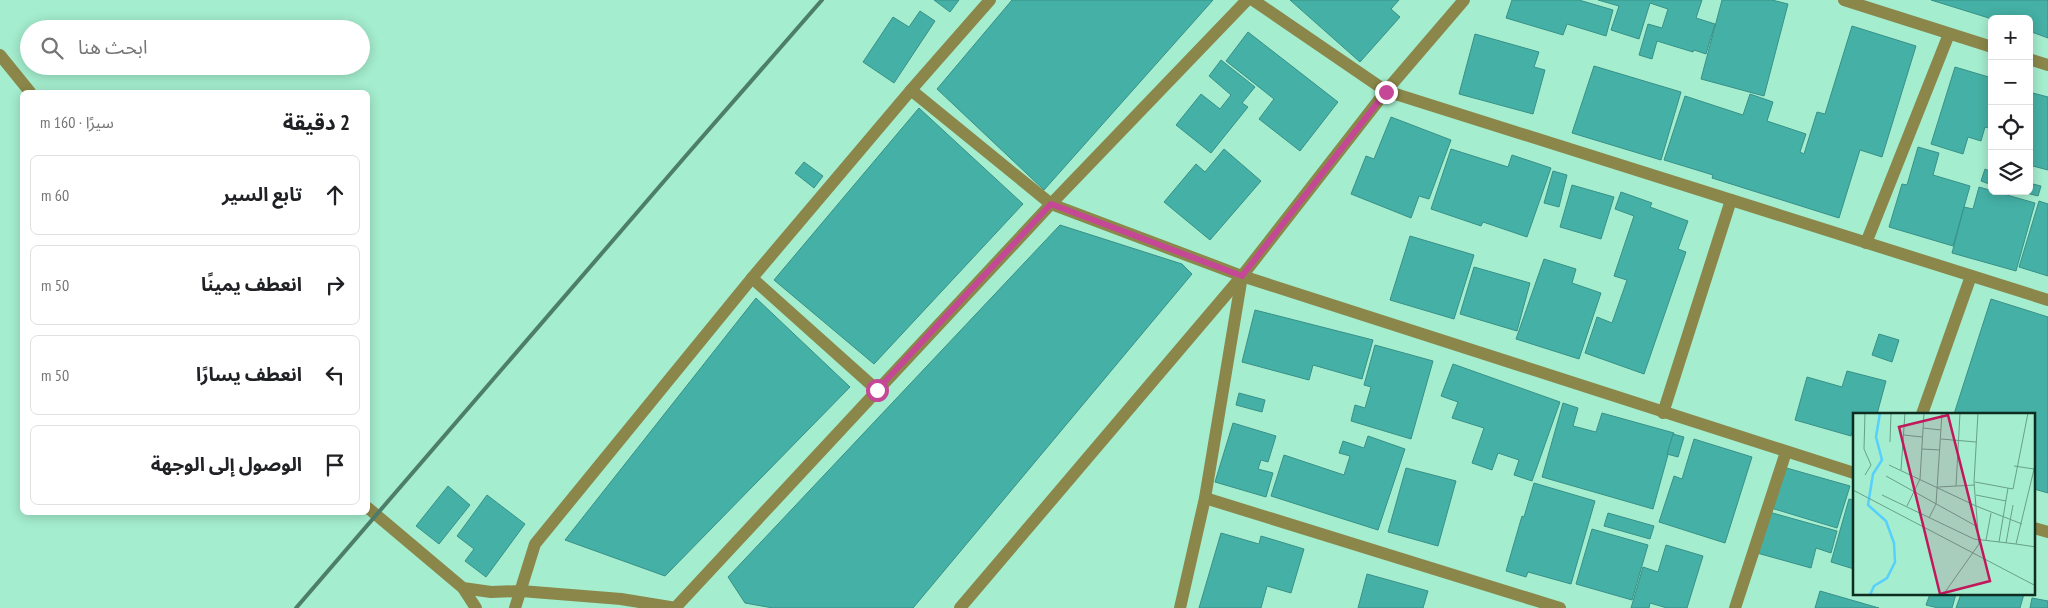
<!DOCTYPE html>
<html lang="ar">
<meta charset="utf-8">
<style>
:root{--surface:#fff;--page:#f6f6f6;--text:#202124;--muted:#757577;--line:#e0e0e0}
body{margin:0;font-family:"PT Sans Narrow","Noto Sans Arabic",sans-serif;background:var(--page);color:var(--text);direction:rtl}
.controls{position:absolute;right:15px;top:15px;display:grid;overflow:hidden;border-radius:8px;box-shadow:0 2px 12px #0003}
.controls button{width:45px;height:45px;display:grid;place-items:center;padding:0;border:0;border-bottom:1px solid var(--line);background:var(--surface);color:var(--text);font:25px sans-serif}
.stop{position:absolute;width:15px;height:15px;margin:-11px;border:4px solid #c54896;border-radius:50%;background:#fff}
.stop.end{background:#c54896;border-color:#fff;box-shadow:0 1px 5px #0008}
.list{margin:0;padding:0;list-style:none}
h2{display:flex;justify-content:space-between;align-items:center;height:65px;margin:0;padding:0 20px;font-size:21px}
h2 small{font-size:16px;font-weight:400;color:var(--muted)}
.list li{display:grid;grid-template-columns:32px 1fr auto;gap:15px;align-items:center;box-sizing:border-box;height:80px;margin:0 10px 10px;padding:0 10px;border:1px solid var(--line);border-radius:8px}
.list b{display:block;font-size:19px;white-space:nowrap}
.list em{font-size:16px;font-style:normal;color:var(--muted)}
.icon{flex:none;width:28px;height:28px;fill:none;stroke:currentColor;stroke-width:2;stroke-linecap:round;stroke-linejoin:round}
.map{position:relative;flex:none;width:2048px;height:608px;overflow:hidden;direction:ltr}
.search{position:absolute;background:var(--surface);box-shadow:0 2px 12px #0003;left:20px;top:20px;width:350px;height:55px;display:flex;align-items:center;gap:12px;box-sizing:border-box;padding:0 18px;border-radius:28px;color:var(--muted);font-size:19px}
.panel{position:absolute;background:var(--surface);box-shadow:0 2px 12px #0003;left:20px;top:90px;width:350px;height:425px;border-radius:8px;direction:rtl}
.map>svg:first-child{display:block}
</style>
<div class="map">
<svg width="2048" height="608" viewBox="0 0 2048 608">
<rect width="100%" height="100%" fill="#a4edce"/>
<g fill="#45b0a5" stroke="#389188">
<polygon points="934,0 959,0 950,12"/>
<polygon points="1012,0 1213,0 1044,190 937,89"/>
<polygon points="1290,0 1399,0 1391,9 1400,17 1360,62"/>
<polygon points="1512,0 1579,0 1613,10 1606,36 1567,24 1563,35 1506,18"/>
<polygon points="1598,0 1702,0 1696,18 1715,24 1706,54 1694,50 1693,52 1657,41 1652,59 1639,55 1648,24 1662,28 1668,9 1650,3 1639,39 1611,30 1619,6"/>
<polygon points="1722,0 1772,0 1788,4 1764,96 1701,79"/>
<polygon points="1931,0 2048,0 2048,38 2029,31 2029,19 1992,19"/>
<polygon points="920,11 935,21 894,83 863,62 893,17 909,27"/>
<polygon points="1852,26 1916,46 1882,157 1860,150 1839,218 1712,178 1713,175 1664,160 1685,96 1743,115 1750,94 1773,102 1767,121 1806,134 1800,152 1804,154 1817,112 1825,114"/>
<polygon points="1248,32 1338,102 1300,151 1259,119 1274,99 1226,61"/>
<polygon points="1475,34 1539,52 1534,67 1545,70 1533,114 1459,94"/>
<polygon points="1221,60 1255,87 1242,103 1248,107 1211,153 1176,125 1201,94 1220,109 1231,95 1209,76"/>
<polygon points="1594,66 1681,92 1661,160 1572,133"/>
<polygon points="1955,67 1992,78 1992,129 1985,127 1981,141 1968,137 1963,154 1931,144"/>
<polygon points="2029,92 2048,97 2048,170 2029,165"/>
<polygon points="919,108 1023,204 874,364 774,280"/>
<polygon points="1391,117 1451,140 1429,199 1419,196 1411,218 1351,194 1366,156 1374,159"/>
<polygon points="1918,147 1939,153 1933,175 1970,186 1953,246 1889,227 1902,184 1907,185"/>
<polygon points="1224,149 1261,181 1210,240 1164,202 1196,164 1205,172"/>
<polygon points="1451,149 1508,167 1512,155 1551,168 1527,237 1483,222 1481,226 1431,209"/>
<polygon points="804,162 823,176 814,188 795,173"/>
<polygon points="1985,169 1992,172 1992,185 1981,181"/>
<polygon points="1553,171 1567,175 1559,207 1544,203"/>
<polygon points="2029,183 2041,186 2038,196 2019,191 2029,191"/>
<polygon points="1572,185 1614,197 1601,239 1560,227"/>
<polygon points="1979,187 2035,203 2016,271 1952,253 1964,207 1973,209"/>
<polygon points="1621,192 1652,203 1650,207 1688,221 1678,249 1686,252 1644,374 1585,353 1597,317 1612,323 1627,280 1614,276 1634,216 1615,209"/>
<polygon points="2039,201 2048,204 2048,276 2019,267"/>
<polygon points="1060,225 1182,264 1192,274 913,608 773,608 745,603 728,577"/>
<polygon points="1410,236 1474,255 1454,319 1390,300"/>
<polygon points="1544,259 1576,269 1572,283 1601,293 1579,359 1516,339"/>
<polygon points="1474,267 1530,283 1517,331 1460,314"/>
<polygon points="756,298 850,387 665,576 565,540"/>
<polygon points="1991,299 2048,317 2048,493 2034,489 2034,414 1954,414"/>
<polygon points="1255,310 1373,340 1362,379 1313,365 1309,380 1242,362"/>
<polygon points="1879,334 1899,340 1892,362 1872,355"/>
<polygon points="1375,345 1433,361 1411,439 1351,421 1355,405 1365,408 1371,387 1364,385"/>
<polygon points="1453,364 1560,402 1532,481 1514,475 1519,460 1498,453 1492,470 1472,463 1484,428 1452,418 1458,402 1441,396"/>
<polygon points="1847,371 1886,381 1877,414 1854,414 1854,433 1852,432 1851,436 1795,420 1807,377 1842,387"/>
<polygon points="1239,393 1265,400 1262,412 1236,405"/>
<polygon points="1563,403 1578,408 1573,426 1596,432 1602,413 1674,433 1653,509 1542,477"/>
<polygon points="1233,423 1276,436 1268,462 1261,460 1258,469 1273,473 1266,497 1215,482"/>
<polygon points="1673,434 1684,437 1678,457 1667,454"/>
<polygon points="1368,436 1405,449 1378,530 1271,496 1284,455 1344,475 1350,456 1339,453 1343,441 1364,448"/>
<polygon points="1694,439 1752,457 1725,543 1659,522 1674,476 1682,479"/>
<polygon points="1783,467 1850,486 1837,528 1771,508"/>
<polygon points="1406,468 1456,481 1438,546 1388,532"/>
<polygon points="1534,483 1595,501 1571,584 1528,572 1526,577 1506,571 1522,516 1524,517"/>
<polygon points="448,486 470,505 439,544 416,526"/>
<polygon points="487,495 525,524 486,577 465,561 474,549 457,536"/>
<polygon points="1849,499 1854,500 1854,569 1831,562"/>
<polygon points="1769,512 1837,531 1831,553 1816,548 1811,568 1757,553"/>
<polygon points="1608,513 1654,526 1650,539 1604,526"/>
<polygon points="1592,529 1648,545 1632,600 1576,584"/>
<polygon points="1221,533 1259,544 1261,536 1304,549 1291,593 1267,586 1261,608 1199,608"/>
<polygon points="1666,545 1703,556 1687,608 1667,608 1650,603 1649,608 1631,608 1643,567 1658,572"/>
<polygon points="1367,574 1428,591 1423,608 1358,608"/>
<polygon points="1820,591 1879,608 1815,608"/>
<polygon points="1930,594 1956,594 1952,608 1938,608 1926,605"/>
<polygon points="1961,594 2024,594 2020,608 1956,608"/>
<polygon points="2032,598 2048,601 2048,608 2030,608"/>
</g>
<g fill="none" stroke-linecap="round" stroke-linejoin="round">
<g stroke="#8b874a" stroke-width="12">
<polyline points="1253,0 1386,91 2048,300"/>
<polyline points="1844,0 1992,47"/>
<polyline points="0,55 30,92"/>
<polyline points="2029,59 2048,65"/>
<polyline points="911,90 1051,204 1242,276 1854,473"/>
<polyline points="1866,243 1949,34"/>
<polyline points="752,278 877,390"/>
<polyline points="1663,413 1731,200"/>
<polyline points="1922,414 1971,276"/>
<polyline points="1205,498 1560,608"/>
<polyline points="368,508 463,588 491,592 521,591 621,599 676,608"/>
<polyline points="2034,528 2048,532"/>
<polyline points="463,588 476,608"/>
<polyline points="515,608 535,544 752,278 911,90 990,0"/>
<polyline points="675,608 1051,204 1247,0"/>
<polyline points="960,608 1242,276 1386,91 1464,0"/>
<polyline points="1180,608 1205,498 1242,276"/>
<polyline points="1735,608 1786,452"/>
</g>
<polyline stroke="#4d7e6a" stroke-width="4" points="296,608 684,158 822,0"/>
</g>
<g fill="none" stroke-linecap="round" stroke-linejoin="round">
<polyline stroke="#c54896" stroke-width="6" points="877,390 1051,204 1242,276 1386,92"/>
</g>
<g transform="translate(1853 413)">
<rect width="182" height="182" fill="#a4edce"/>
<path fill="none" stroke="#56d0fc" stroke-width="2.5" d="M17,182L21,173L34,165L42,149L41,130L33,108L15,92L20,61L29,47L23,24L27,0"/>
<path fill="none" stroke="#68a089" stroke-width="1" d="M12,0L11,36L18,52L12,62M70,15L88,17M51,22L69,24M88,26L123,29M37,29L38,0M69,36L87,37M36,52L123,93L169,111M161,53L181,56M48,57L52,0M33,63L123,113M122,69L160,76L175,0M103,73L107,0M85,74L122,72M0,77L183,173M29,82L121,126L163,131L183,48M123,82L153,88M54,93L67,66L71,0M76,105L83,91L89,0M133,127L138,100M146,129L155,75M153,130L160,92M163,131L183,134M90,182L126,131L121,69L125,0"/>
<path fill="#c2185b" fill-opacity="0.15" stroke="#c2185b" stroke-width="2.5" d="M95,2L137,168L87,181L46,14Z"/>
<rect width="182" height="182" fill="none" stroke="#0e2d21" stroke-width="2.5"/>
</g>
</svg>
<div class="controls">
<button>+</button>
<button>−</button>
<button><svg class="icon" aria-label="locate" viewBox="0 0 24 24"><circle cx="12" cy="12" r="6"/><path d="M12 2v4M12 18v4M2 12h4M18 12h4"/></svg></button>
<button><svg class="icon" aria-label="layers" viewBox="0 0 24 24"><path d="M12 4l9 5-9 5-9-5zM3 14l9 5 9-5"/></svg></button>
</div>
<div class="stop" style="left:877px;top:390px"></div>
<div class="stop end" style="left:1386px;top:92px"></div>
<div class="search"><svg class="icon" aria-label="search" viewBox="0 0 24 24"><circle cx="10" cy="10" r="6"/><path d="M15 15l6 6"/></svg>ابحث هنا</div>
<section class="panel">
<h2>2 دقيقة<small>سيرًا · 160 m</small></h2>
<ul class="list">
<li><svg class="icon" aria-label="ahead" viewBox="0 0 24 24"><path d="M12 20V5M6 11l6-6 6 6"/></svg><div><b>تابع السير</b></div><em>60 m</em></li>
<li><svg class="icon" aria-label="right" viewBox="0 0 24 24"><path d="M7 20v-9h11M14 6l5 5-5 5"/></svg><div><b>انعطف يمينًا</b></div><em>50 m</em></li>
<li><svg class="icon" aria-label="left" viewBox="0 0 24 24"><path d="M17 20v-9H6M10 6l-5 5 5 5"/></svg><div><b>انعطف يسارًا</b></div><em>50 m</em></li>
<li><svg class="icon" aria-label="arrive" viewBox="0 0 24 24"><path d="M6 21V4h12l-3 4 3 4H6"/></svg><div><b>الوصول إلى الوجهة</b></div></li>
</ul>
</section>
</div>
